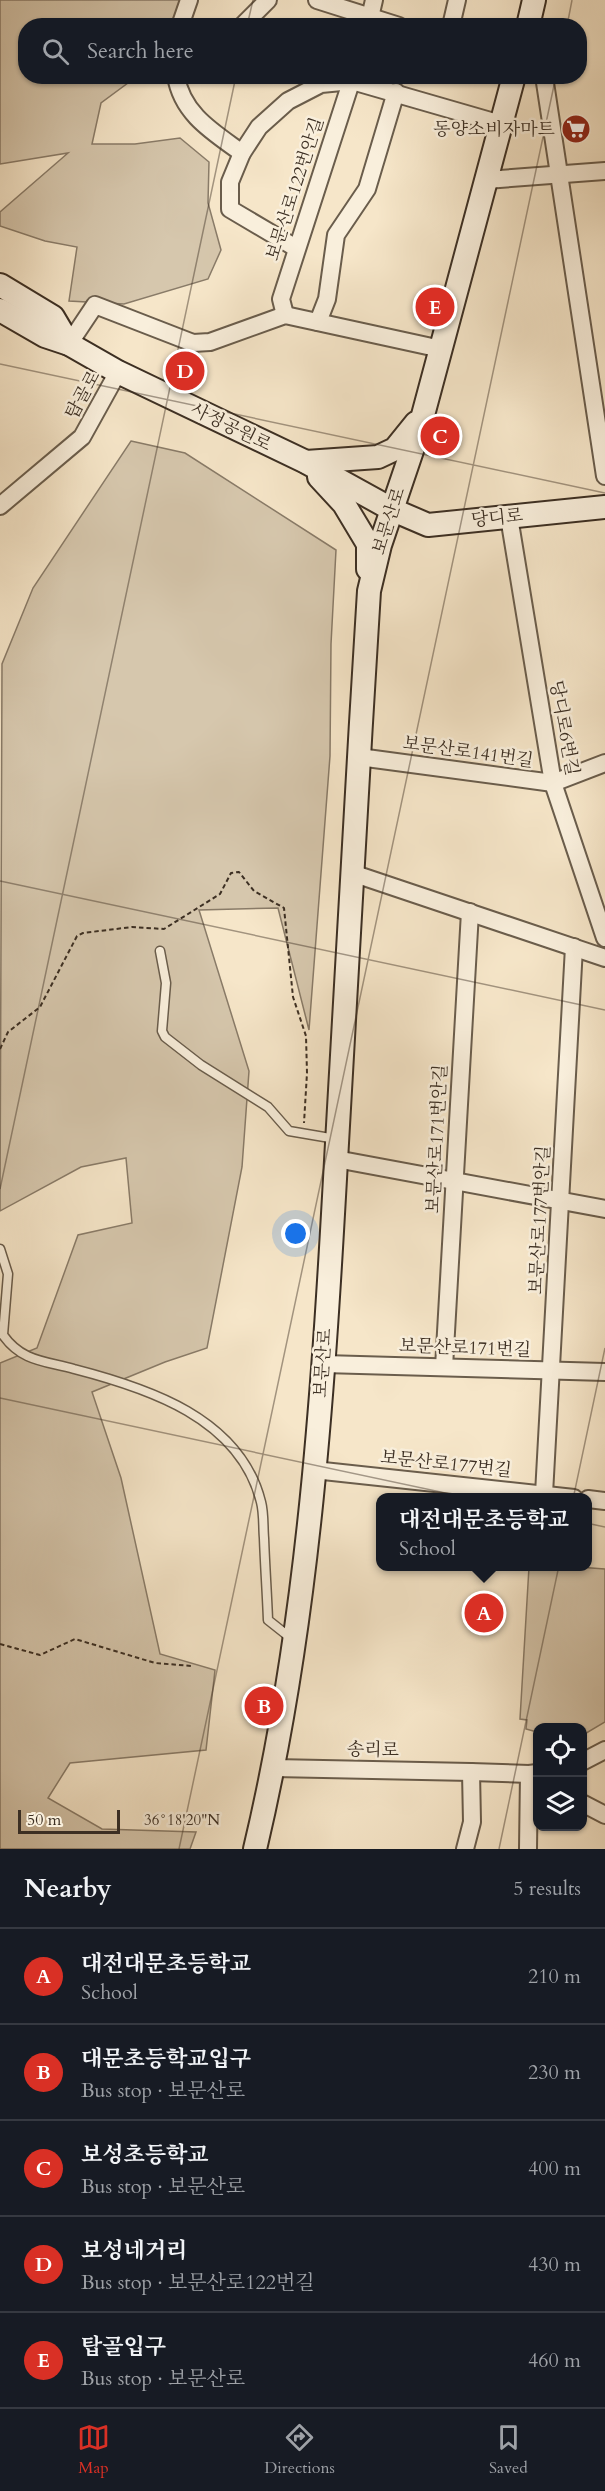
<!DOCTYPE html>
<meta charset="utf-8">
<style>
:root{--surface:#171b24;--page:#242831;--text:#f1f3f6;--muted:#9ea1a6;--line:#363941;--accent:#d93025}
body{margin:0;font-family:Cardo,"Noto Serif KR",serif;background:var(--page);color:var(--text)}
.controls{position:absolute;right:18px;bottom:18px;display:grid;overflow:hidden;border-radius:12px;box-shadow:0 2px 4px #0004}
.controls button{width:54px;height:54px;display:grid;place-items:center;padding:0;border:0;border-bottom:2px solid var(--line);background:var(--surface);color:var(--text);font:30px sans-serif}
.scale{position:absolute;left:18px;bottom:15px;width:102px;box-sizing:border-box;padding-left:6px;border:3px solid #3c2f23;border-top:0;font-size:16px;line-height:21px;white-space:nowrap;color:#3c2f23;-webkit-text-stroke:4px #f9efdc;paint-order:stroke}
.you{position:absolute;left:296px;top:1234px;width:21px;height:21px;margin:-15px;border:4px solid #fff;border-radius:50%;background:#1a73e8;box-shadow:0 0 0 9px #1a73e833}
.badge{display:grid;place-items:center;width:39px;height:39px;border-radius:50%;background:var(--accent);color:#fff;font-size:20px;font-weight:700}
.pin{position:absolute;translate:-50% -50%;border:3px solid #fff;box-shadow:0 2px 6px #0006}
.popup{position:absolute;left:376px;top:1493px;width:216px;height:78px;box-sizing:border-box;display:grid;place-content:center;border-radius:12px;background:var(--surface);filter:drop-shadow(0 2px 4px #0005);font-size:20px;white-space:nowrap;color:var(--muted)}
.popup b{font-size:22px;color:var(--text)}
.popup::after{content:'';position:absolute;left:50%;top:100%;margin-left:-12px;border:12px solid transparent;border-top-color:var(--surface)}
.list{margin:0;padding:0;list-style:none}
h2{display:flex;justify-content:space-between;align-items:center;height:78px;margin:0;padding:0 24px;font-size:26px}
h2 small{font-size:20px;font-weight:400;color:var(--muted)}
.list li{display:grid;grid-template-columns:39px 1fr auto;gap:18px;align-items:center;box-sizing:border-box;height:96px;padding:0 24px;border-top:2px solid var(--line)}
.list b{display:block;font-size:22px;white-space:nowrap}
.list p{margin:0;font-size:20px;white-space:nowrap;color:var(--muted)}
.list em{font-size:20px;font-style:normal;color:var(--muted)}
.icon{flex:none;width:33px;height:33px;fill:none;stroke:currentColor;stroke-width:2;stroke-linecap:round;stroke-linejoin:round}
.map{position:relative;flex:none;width:605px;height:1849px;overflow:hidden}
.search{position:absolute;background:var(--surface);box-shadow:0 2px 4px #0004;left:18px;right:18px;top:18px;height:66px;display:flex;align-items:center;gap:15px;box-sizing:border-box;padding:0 21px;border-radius:24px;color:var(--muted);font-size:22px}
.sheet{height:558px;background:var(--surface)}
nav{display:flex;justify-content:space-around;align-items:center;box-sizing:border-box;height:84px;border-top:2px solid var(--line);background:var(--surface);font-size:16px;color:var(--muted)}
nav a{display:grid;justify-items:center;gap:3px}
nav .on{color:var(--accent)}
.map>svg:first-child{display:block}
</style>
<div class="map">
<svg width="605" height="1849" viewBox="0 0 605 1849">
<rect width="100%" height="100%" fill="#f6e6c9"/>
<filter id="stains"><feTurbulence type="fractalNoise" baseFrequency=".00333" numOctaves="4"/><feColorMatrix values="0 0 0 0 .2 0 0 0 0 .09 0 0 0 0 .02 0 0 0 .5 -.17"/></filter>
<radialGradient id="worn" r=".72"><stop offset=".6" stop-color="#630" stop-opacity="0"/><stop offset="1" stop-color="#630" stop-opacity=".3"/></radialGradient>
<g fill="#d6c7ad" stroke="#897b68" stroke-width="1.5">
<polygon points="0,0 185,0 176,25 26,26 26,76 136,77 101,103 92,144 135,144 180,138 209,162 208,203 221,250 208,279 124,304 69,301 77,247 45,241 0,226 0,212 68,153 0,164"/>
<polygon points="131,441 185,453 336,550 331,644 330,756 309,1030 278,908 199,910 249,1071 242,1167 207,1348 165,1362 92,1392 121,1478 160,1654 215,1670 206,1750 70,1763 48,1798 102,1829 196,1832 190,1849 0,1849 0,1363 37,1348 78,1235 132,1223 126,1158 81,1167 0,1211 2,664 33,588"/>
<polygon points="578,1567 605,1569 605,1722 583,1735 582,1728 538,1728 537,1732 526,1729 527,1720 520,1719 529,1567"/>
</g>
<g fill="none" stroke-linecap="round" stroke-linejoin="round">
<g stroke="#6a5d4c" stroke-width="11">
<g id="lane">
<polyline points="160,951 166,983 162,1031 165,1037 201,1065 268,1107 289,1131 336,1139"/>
<path d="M0,1249L8,1274L3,1335C22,1362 46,1361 74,1369C148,1388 240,1418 261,1502C264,1513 263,1527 264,1538C265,1566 267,1593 268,1620L292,1639"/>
</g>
</g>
<g stroke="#6a5d4c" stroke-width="20">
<g id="street">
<polyline points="317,0 399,26"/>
<polyline points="180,26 189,0"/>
<polyline points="242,26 268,0"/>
<polyline points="368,26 374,0"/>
<polyline points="451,26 457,0"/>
<path d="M176,76C182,114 213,132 242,153"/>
<polyline points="544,76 605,476"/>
<polyline points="486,180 605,171"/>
<polyline points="296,248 230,209 230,182 242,153 259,127 288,101 321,84 352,81 501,124"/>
<polyline points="285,315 281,299 353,76"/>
<polyline points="318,322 327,299 336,235 367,189 396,92"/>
<polyline points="69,344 95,305 193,343 210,342 285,315 441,349"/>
<polyline points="0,506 82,437 118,372"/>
<polyline points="509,517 553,783 605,938"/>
<polyline points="359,757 553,783 605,763"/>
<polyline points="352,873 605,958"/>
<polyline points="336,1159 605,1209"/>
<polyline points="324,1364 605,1372"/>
<polyline points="444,1367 470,912"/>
<polyline points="314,1470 574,1498"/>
<polyline points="544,1494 574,947"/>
<polyline points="588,1499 605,1501"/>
<polyline points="582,1762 605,1750"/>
<polyline points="274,1768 471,1772 529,1774 538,1778"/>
<polyline points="582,1803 605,1815"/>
<polyline points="465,1849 472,1822 471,1772"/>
<polyline points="528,1849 529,1774 537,1773"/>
</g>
</g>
<g stroke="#3c2f23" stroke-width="26">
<g id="secondary">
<polyline points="528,26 534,0"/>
<polyline points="0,285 53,317 69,344"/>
<polyline points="0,310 45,336 69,344 118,372 306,462 393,510 428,525 605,507"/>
<polyline points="306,462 378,457 395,449 416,423"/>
<polyline points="319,477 344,504 368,544 368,569"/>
<path d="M255,1849C310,1618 324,1379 337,1143C346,959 358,775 369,591L380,545L419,430L514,76"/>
</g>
</g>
<g stroke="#3c2f23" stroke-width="2" stroke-dasharray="4.5 3" stroke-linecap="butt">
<polyline points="0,1049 8,1032 40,1007 77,936 83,933 132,927 164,929 220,894 231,873 239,872 254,891 284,908 293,997 306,1036 307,1073 304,1123"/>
<polyline points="0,1644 40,1655 75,1639 155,1663 191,1666"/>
</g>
<use href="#lane" stroke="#f9efdc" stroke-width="8"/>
<use href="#street" stroke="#f9efdc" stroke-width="16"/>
<use href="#secondary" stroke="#f9efdc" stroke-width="22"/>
</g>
<path fill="none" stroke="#3c2f23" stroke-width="1.5" stroke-opacity="0.45" d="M247,26L253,0M567,26L572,0M0,364L605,493M0,881L605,1010M0,1189L236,76M0,1398L605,1527M179,1849L556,76M499,1849L605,1348"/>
<defs>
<g id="supermarket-disc" transform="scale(1.5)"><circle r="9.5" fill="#8f2418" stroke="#f9efdc"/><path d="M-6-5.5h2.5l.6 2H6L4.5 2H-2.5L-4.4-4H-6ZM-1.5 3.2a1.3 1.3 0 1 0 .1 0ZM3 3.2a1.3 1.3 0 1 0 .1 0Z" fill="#fff"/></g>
</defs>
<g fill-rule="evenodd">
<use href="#supermarket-disc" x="576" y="129"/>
</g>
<g text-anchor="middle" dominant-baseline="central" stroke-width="5" stroke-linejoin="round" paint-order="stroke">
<g font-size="18" fill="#3c2f23" stroke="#f9efdc" text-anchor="end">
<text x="555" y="129">동양소비자마트</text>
</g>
<g font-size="18" fill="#3c2f23" stroke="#f9efdc">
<text transform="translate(295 189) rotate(-72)">보문산로122번안길</text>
<text transform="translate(83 395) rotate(-61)">탑골로</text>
<text transform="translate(231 427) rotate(26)">사정공원로</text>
<text transform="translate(497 518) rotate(-6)">당디로</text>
<text transform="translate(389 521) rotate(-72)">보문산로</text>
<text transform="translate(564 728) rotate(80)">당디로6번길</text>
<text transform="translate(468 752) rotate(8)">보문산로141번길</text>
<text transform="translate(437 1139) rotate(-87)">보문산로171번안길</text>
<text transform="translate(540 1220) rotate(-87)">보문산로177번안길</text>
<text transform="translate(465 1348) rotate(2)">보문산로171번길</text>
<text transform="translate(323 1363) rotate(-86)">보문산로</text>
<text transform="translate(446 1464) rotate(6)">보문산로177번길</text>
<text transform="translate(373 1750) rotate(1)">송리로</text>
</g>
</g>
<g font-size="15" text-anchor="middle" fill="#3c2f23" stroke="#f9efdc" stroke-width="5" stroke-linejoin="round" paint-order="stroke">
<text x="182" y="1825">36°18'20"N</text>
</g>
<rect width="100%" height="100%" filter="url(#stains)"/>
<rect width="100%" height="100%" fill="url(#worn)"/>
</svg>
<div class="controls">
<button><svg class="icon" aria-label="locate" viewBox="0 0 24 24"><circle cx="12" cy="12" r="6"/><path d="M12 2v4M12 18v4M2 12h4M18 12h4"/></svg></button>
<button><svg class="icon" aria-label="layers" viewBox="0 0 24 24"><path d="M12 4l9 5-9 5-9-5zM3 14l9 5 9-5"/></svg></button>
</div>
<div class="scale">50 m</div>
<div class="you"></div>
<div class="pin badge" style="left:484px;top:1613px">A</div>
<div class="popup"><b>대전대문초등학교</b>School</div>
<div class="pin badge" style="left:264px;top:1706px">B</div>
<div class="pin badge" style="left:440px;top:436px">C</div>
<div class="pin badge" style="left:185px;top:371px">D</div>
<div class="pin badge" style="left:435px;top:307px">E</div>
<div class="search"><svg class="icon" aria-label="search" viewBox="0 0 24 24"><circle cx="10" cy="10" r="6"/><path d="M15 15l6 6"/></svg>Search here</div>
</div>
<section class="sheet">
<h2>Nearby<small>5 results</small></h2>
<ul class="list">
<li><span class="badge">A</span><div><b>대전대문초등학교</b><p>School</p></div><em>210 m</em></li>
<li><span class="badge">B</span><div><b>대문초등학교입구</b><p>Bus stop · 보문산로</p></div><em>230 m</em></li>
<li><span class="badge">C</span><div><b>보성초등학교</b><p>Bus stop · 보문산로</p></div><em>400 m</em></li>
<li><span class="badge">D</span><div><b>보성네거리</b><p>Bus stop · 보문산로122번길</p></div><em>430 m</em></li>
<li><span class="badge">E</span><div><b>탑골입구</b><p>Bus stop · 보문산로</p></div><em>460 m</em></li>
</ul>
</section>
<nav>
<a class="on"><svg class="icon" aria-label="map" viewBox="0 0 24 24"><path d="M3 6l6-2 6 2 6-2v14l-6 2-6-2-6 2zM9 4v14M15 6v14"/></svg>Map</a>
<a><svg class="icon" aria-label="directions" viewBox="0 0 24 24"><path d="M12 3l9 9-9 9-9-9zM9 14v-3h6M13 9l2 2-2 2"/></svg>Directions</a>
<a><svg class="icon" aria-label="saved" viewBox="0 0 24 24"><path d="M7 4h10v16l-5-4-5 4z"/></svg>Saved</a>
</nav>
